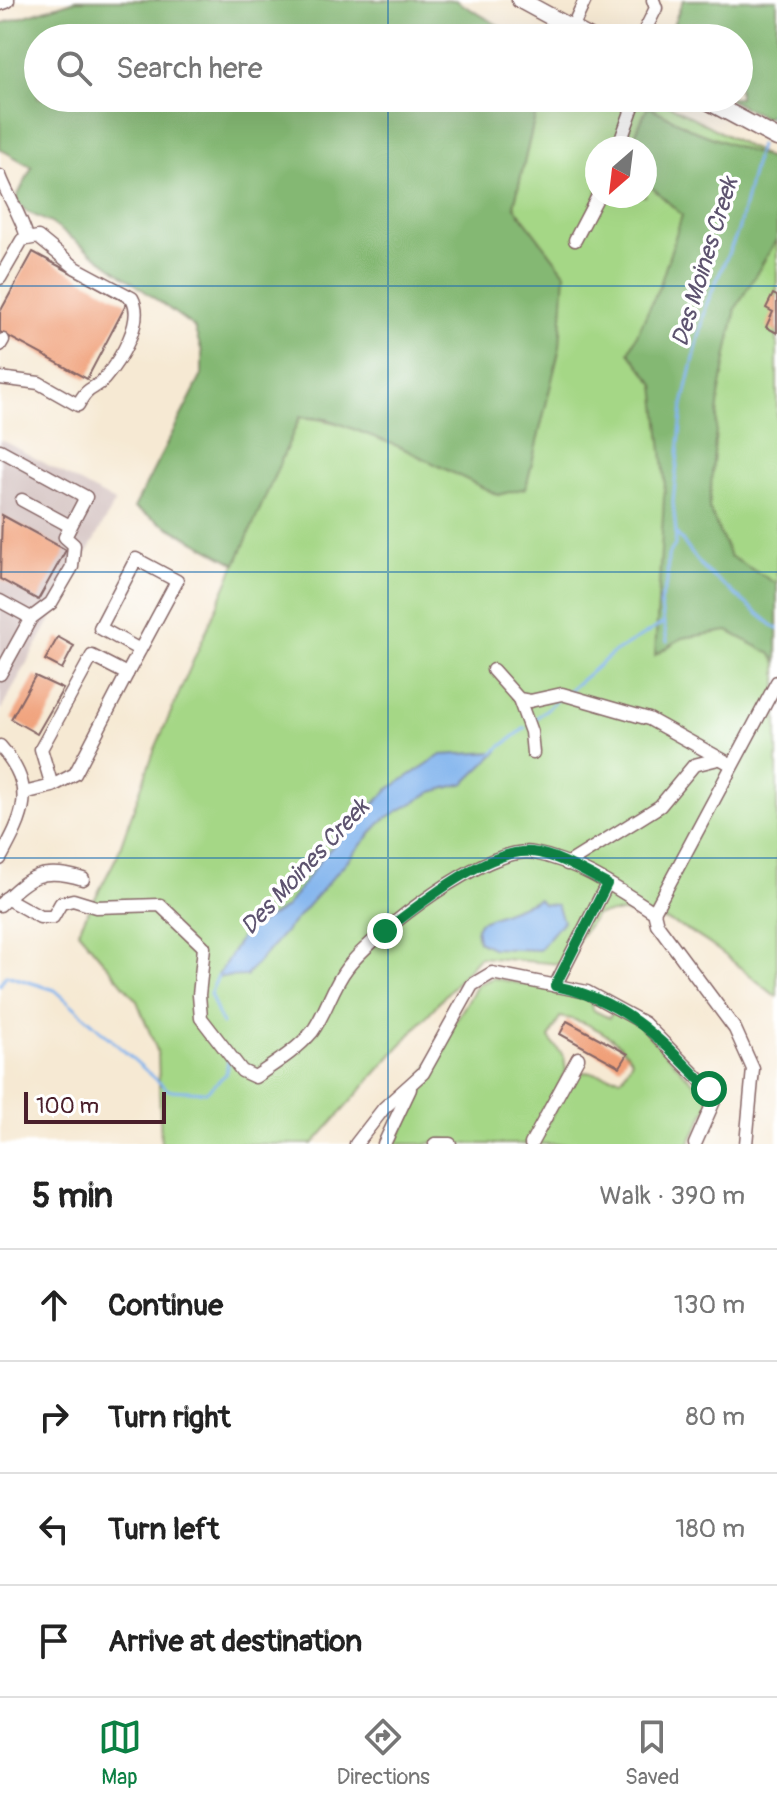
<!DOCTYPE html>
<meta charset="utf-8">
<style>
:root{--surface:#fff;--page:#f6f6f6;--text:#222;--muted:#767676;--line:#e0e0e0;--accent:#0b8043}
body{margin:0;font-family:Pangolin,sans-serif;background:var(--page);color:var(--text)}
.compass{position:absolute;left:585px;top:136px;width:72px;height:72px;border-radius:50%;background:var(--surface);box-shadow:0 8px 32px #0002;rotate:208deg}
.scale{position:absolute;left:24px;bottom:20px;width:142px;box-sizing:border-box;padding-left:8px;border:4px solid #4a1f2b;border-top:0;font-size:22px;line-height:28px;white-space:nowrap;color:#4a1f2b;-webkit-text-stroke:6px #fff;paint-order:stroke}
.stop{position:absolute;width:24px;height:24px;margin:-18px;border:6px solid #0b8043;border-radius:50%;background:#fff}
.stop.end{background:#0b8043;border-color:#fff;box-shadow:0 2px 8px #0008}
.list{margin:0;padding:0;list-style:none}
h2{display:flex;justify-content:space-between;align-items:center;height:104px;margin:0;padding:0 32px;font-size:34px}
h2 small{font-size:26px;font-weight:400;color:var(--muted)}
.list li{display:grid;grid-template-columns:52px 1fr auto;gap:24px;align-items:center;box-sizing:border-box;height:112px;padding:0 32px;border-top:2px solid var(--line)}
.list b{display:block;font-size:30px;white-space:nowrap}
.list em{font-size:26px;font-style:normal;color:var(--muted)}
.icon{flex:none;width:44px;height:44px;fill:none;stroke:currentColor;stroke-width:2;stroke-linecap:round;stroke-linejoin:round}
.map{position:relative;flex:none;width:777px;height:1144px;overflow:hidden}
.search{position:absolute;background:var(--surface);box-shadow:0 8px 32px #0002;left:24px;right:24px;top:24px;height:88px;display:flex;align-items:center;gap:20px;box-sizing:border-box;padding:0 28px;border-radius:44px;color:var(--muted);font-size:30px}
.sheet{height:552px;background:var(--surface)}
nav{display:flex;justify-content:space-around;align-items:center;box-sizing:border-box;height:112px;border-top:2px solid var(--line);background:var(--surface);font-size:22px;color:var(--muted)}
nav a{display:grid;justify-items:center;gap:4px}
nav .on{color:var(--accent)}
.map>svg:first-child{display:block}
</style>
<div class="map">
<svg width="777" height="1144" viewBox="0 0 777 1144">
<rect width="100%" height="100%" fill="#fff"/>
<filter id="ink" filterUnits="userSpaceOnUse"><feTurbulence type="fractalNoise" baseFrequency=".0125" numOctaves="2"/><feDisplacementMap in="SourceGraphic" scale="16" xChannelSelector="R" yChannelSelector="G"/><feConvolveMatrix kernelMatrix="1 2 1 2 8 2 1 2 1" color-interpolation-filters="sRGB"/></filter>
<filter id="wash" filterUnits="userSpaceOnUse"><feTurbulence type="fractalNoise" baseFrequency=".006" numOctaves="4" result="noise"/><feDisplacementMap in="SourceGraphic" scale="32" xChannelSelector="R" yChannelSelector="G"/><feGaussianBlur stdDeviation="1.8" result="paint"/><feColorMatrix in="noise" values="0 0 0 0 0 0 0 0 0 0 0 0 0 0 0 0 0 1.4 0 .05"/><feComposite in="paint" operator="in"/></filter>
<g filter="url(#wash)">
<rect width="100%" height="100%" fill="#f6e9d3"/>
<polygon fill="#d1bfbd" points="0,439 115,502 0,712"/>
<g fill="#a5d786" stroke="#787b58" stroke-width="2" fill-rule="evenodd">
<path d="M544,98H656L777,162V997C720,953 674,901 596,915L560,964L479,957L313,1144H161L158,1053L137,1001L78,931L117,856L154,751L299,417C369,422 436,464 498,495L565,273L514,206L538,103ZM597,148H645V196H597Z"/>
<path d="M493,978L588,997L593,1010L609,1018L614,1010L640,1026L708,1098L709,1104L689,1144H536L574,1075L586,1072L622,1078L632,1060C619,1038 586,1020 560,1017L549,1038L564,1057L566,1070L530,1144H458L444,1139L427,1144H395L417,1103L416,1087L478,984Z"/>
</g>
<g fill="#84b873" stroke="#676c4f" stroke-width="2">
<polygon points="76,0 455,0 520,38 38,38 38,98 544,98 538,103 514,206 565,273 560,347 526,488 498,495 400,447 327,419 300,417 236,564 134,508 202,375 202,352 194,327 51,223 27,212 15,201 32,167 0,149 0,24"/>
<polygon points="683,0 777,0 777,112 765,118 726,98 739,98 739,38 668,38"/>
<polygon points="648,106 695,131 770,159 777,166 777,239 736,308 719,396 709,508 730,556 777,584 777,663 771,654 728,631 682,638 655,655 665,480 655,385 629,352 660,285 682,215 645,181 645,148 629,148"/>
</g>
<g fill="#80b3ed" stroke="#65698c" stroke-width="2">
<polygon points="497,752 465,783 432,792 383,820 246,976 217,977 243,934 286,907 324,855 389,789 441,755"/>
<polygon points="539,899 543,904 557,905 563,921 539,950 492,948 478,941 476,928 479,922"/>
</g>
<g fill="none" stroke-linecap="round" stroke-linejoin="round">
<g stroke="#80b3ed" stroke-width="3">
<polyline points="771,119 777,95"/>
<polyline points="676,533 704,569 777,629"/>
<polyline points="667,641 660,602 667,582 668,556 675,545 676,533 673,502 683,405 707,303 738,231 759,145"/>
<polyline points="567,692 612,654 662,624"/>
<polyline points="531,723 558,699"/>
<polyline points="493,753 525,728"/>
<polyline points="218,976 210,994 222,1024"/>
<polyline points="0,985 6,975 55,990 168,1090 206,1092 226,1074 228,1060"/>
</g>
</g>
<g id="blocks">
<g fill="#f0a079">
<polygon points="33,252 127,303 87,379 0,332 0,312"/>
<polygon points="773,294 777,296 777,333 766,327 773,312 766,308"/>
<polygon points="2,515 66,550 38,600 0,579"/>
<polygon points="58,637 74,646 62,669 45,660"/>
<polygon points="35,676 63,689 37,734 11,719"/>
<polygon points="567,1021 628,1054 620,1067 560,1034"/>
</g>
</g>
</g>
<g filter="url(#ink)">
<use href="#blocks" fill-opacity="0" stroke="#866666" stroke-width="2"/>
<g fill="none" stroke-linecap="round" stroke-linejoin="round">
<g stroke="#866666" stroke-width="15">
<g id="minor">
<polyline points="572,28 585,0"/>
<polyline points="641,38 656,8 653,0"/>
<polyline points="618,148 636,98"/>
<path d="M0,176C8,197 21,216 27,237"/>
<polyline points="575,240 598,196"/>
<path d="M0,278L22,240L38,237L76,268L132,298C145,321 120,360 104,379C94,391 89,384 78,405L39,383L0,378"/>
<polyline points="0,345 3,340"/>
<polyline points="0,450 86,497 65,537 74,545 72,567 51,603 31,618 0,674"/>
<polyline points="22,500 70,526"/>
<polyline points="0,601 31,618"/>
<polyline points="493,670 519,699 530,701 562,694 649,719 732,765"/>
<polyline points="127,674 177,581 136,559 100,628 140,650"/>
<polyline points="519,699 531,732 533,753"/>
<path d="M0,746C38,789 24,815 0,859"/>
<polyline points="24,793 52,786 75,774 127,674 92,656 41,749 52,786"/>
<polyline points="567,864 660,806 694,765 718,759"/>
<path d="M6,898L40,917H53L61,903L73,900L96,907L160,905L204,947L199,995L201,1018L242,1071L255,1077C274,1064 297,1050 312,1032C326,1013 332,987 347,968C375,932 488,844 534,853C577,861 618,889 654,912L657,924L735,1029L753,1069L746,1144"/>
<path d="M0,905C29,875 43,867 83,879"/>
<polyline points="654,912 777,682"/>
<polyline points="555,986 607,884"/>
<polyline points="356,1144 384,1108 423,1073 472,985 492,973 587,992 644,1023 709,1089 714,1101 695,1144"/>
<polyline points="384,1144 410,1089"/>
<polyline points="435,1144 450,1144"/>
<polyline points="531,1144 578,1058"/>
</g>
</g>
<g stroke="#866666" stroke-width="19">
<g id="major">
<polyline points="520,0 590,38"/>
<polyline points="0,2 6,0"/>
<polyline points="702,98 777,138"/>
</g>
</g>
<use href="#minor" stroke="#fff" stroke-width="12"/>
<use href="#major" stroke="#fff" stroke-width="16"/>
</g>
</g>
<g fill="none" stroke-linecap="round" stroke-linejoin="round" filter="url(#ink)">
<path stroke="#0b8043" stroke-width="10" d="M385,931C419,905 487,848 532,852C558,855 584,872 607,884L555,986C626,1000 661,1040 709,1089"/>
</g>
<path fill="none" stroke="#1f6fb2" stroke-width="2" stroke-opacity="0.55" d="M388,0V38M388,98V1144M0,286H777M0,572H777M0,858H777"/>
<g text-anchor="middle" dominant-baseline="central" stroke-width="7" stroke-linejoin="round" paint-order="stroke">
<g font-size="24" font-style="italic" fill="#5d536f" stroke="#fff">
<text transform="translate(705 262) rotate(-73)">Des Moines Creek</text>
<text transform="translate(305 867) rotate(-47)">Des Moines Creek</text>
</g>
</g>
</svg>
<svg class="compass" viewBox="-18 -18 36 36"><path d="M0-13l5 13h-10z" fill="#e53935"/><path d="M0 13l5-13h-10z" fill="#767676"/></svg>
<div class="scale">100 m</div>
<div class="stop" style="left:709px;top:1089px"></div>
<div class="stop end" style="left:385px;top:931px"></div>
<div class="search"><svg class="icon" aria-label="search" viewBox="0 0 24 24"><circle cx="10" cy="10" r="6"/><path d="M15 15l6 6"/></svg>Search here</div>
</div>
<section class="sheet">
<h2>5 min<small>Walk · 390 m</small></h2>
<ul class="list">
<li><svg class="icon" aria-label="ahead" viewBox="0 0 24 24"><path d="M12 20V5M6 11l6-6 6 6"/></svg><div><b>Continue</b></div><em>130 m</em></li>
<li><svg class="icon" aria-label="right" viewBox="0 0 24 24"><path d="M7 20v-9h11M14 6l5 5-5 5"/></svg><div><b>Turn right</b></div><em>80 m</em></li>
<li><svg class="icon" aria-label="left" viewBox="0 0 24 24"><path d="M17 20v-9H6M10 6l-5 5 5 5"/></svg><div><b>Turn left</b></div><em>180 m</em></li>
<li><svg class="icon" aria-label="arrive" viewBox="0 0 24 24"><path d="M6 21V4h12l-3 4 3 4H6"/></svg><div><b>Arrive at destination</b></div></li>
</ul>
</section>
<nav>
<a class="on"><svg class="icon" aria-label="map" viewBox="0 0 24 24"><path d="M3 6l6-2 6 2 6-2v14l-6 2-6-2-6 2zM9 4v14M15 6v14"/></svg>Map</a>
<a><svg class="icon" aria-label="directions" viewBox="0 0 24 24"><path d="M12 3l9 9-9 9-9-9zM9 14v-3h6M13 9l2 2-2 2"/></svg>Directions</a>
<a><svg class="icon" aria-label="saved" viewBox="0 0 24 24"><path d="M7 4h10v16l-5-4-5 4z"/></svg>Saved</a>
</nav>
